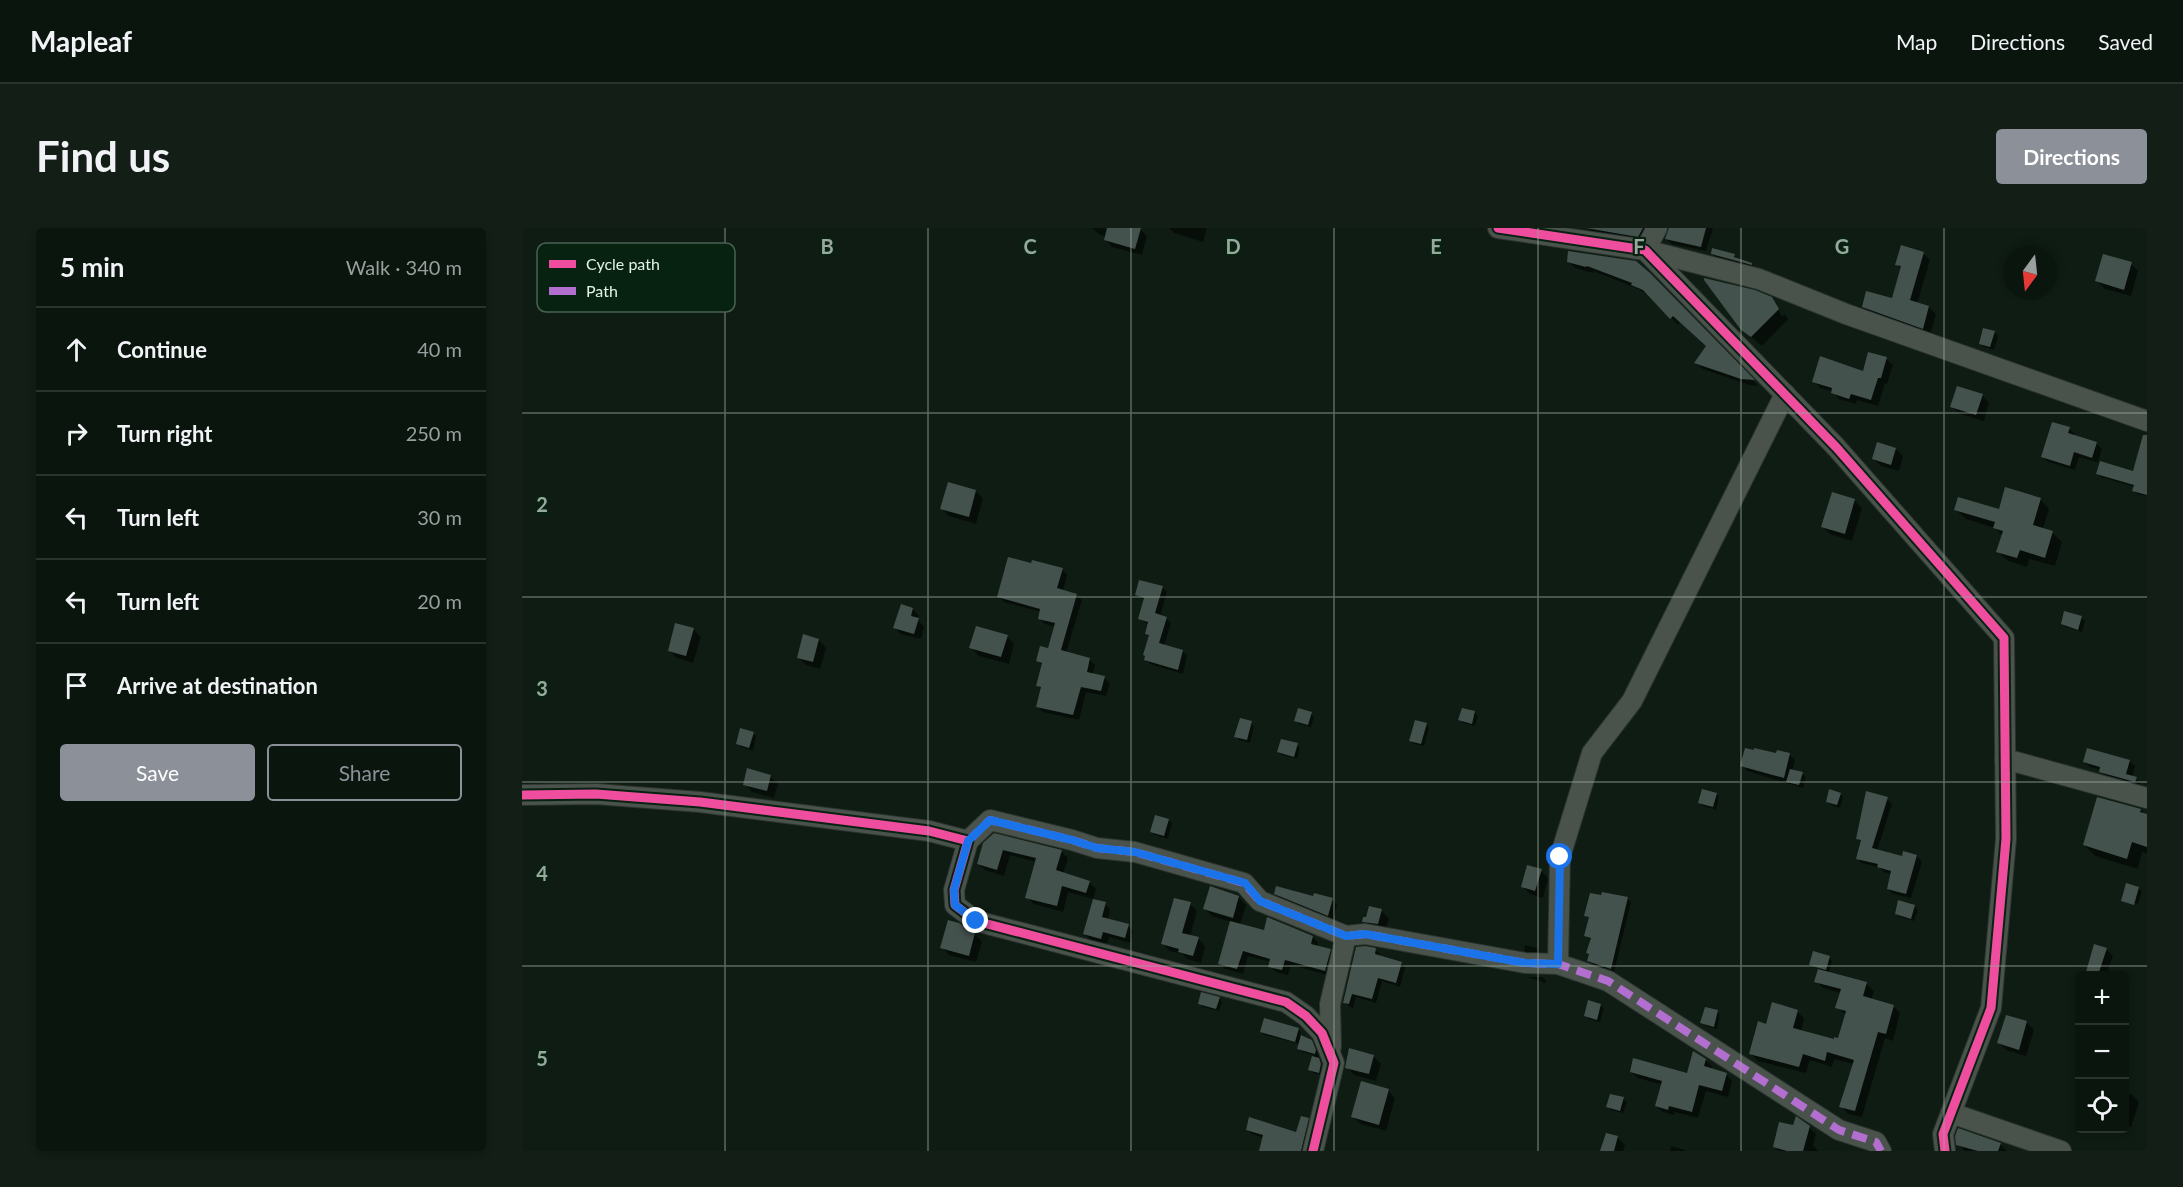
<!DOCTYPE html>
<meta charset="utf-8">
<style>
:root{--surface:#0a150e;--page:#131e17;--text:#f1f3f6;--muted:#999f9e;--line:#2a342e;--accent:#8c9099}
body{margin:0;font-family:Lato,sans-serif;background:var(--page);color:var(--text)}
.controls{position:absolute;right:18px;bottom:18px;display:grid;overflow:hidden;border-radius:6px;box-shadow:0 3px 9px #0003}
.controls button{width:54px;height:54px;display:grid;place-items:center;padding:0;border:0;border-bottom:2px solid var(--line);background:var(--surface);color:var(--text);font:30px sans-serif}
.compass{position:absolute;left:1481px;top:18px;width:54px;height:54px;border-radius:50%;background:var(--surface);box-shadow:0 3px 9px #0003;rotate:195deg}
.stop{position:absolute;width:18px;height:18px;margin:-14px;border:4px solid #1a73e8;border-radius:50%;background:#fff}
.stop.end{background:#1a73e8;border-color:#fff;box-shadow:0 2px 6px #0008}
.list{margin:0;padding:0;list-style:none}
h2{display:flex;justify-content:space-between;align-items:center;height:78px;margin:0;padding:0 24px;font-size:26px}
h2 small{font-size:20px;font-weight:400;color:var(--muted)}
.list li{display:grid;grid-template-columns:39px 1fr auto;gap:18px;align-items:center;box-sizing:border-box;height:84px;padding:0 24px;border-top:2px solid var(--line)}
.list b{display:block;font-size:22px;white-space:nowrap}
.list em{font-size:20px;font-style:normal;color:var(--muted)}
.actions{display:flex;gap:12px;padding:18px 24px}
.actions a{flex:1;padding:14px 0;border:2px solid var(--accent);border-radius:6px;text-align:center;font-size:21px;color:var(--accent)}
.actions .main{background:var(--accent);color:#fff}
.icon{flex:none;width:33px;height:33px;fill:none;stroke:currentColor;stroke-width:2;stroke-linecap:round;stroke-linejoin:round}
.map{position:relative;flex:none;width:1625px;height:923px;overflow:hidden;border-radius:6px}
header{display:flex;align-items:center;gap:36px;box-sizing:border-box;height:84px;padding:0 30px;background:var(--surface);border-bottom:2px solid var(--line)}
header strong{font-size:28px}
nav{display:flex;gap:33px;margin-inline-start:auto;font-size:21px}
.intro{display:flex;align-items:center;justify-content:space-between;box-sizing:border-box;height:144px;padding:0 36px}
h1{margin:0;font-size:42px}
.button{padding:15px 27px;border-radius:6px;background:var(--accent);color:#fff;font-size:21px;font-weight:700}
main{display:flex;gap:36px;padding:0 36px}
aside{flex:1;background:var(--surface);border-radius:6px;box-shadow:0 3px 9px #0003}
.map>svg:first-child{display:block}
</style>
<header>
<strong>Mapleaf</strong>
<nav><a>Map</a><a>Directions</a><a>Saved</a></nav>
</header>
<div class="intro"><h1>Find us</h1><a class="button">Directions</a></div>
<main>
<aside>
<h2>5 min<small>Walk · 340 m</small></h2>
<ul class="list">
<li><svg class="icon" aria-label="ahead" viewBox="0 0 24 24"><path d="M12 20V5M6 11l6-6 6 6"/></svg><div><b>Continue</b></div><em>40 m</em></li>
<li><svg class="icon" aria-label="right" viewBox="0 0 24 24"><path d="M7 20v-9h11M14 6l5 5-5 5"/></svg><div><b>Turn right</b></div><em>250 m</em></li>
<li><svg class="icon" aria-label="left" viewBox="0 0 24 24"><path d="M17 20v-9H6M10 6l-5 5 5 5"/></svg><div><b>Turn left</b></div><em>30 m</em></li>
<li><svg class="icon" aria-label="left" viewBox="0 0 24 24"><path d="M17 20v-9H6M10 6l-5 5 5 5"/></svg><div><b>Turn left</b></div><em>20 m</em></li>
<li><svg class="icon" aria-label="arrive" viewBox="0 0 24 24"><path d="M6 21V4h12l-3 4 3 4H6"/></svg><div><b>Arrive at destination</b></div></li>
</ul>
<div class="actions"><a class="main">Save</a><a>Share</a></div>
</aside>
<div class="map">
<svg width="1625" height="923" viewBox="0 0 1625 923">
<rect width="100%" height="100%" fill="#0e1c13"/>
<g fill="#0007">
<polygon points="570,0 618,1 625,8 620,27 590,19 584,12 585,9 577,6"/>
<polygon points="647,0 685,0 681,14 652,5"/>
<polygon points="1130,0 1122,14 1071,6 1066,1"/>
<polygon points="1148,0 1191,0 1184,23 1150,16 1144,11"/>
<polygon points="1401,25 1408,32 1395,76 1407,79 1414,86 1408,107 1349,86 1341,78 1371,72 1380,41 1375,36"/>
<polygon points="1190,26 1212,27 1217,32 1229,36 1235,42 1197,32"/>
<polygon points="1046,33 1135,54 1236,158 1227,157 1181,141 1174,135 1185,118 1159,93 1156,97 1129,68 1114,60 1071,43 1071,45 1053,40"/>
<polygon points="1609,36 1616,43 1609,68 1583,61 1575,53"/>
<polygon points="1249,71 1255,76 1253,76 1260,88 1263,87 1258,79 1266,91 1240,118 1220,101"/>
<polygon points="1472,104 1476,108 1472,122 1462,119 1458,116"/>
<polygon points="1364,131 1371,137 1365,156 1363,155 1356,178 1335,172 1334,176 1317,171 1311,164 1298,160 1292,153 1342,145"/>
<polygon points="1460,167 1467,175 1462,193 1438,186 1430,179"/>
<polygon points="1547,201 1553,206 1552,209 1574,215 1580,221 1576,234 1612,244 1625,223 1625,268 1615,266 1612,262 1613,259 1579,249 1575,245 1578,235 1557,229 1553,242 1526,234 1521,229"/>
<polygon points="1374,221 1381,228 1377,243 1359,238 1351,231"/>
<polygon points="427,256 454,263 461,271 454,296 427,288 420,281"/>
<polygon points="1311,266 1333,273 1340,280 1330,313 1308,306 1301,299"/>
<polygon points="1518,271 1527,281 1521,301 1530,304 1540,314 1533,338 1507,331 1505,339 1486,333 1476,324 1481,308 1473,300 1444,291 1434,282 1478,283"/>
<polygon points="540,341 545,347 541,363 554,367 560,372 544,425 567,431 573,437 570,447 582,450 588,455 584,468 564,464 557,492 521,484 516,479 520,462 515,457 521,438 516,433 527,422 534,399 523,396 517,390 519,384 482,374 477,369"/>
<polygon points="640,359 645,364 638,388 644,390 649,395 642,418 661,423 665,428 661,446 628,436 624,432 628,408 624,405 627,397 618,391 623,372 614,367"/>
<polygon points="391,381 397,388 396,392 402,399 399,411 379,406 372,399"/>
<polygon points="1543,385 1560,390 1563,393 1560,404 1544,399 1540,396"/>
<polygon points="171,401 179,409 171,435 155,430 147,423"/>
<polygon points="485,408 492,416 487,436 457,428 449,420"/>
<polygon points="297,412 304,420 298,441 284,437 277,430"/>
<polygon points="953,485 956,488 953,498 941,495 938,492"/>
<polygon points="789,486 792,489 789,499 777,496 774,492"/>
<polygon points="729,495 732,498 728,515 717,512 714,508"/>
<polygon points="904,496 907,500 902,518 892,516 889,512"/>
<polygon points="231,505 234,509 231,523 219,519 215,516"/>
<polygon points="775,517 778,520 775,531 760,527 756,524"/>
<polygon points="1256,524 1268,527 1273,532 1270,543 1280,546 1284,549 1281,560 1225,543 1220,537 1255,527"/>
<polygon points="1607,533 1613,538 1610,549 1619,555 1618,559 1584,549 1579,542 1568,539 1562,534"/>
<polygon points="248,548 256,556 252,570 230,564 223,556"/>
<polygon points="1194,566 1197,569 1194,582 1181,578 1178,575"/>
<polygon points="1318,566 1321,569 1318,580 1309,577 1305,574"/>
<polygon points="1365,571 1370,576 1355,623 1381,630 1382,625 1395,628 1400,634 1389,670 1371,666 1366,661 1370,646 1362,644 1358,640 1340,635 1335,630 1340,614 1335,610"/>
<polygon points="1576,571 1619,582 1625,588 1625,625 1620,624 1616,641 1573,628 1562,617"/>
<polygon points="646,592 650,595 646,611 633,607 629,604"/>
<polygon points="461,619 539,623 546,630 541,646 567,654 574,661 571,671 546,664 541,684 512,676 505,669 514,634 488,627 482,648 463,642 456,636"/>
<polygon points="1019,643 1026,650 1021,670 1008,666 1001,659"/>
<polygon points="1616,660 1620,663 1616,676 1601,672"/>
<polygon points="754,665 810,671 815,677 811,692 759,671"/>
<polygon points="1081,666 1106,671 1109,674 1092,744 1070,736 1067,733 1070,712 1063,708 1068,691 1064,687 1080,669"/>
<polygon points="716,669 724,677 718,697 743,703 791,709 796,715 795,719 808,723 814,729 809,748 769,737 766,747 754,744 748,738 749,734 726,728 721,746 703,741 698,736 709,694 690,688 683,681"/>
<polygon points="583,676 588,681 586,692 606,698 611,703 608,715 587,709 585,716 569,712 563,706"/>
<polygon points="668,676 675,683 668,708 676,710 683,718 679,735 665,731 660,726 648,723 640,715"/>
<polygon points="1392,678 1396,682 1392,693 1378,689 1374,686"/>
<polygon points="859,683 867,690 863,703 849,701 841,694"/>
<polygon points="452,706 460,714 454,734 427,727 420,719"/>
<polygon points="1003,717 1015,720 1018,724 1018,726 1005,725 1002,722"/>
<polygon points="1584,721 1591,728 1586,742 1597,748 1570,748 1566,744"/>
<polygon points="853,722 858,726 857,729 879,735 883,739 878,759 860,753 854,775 834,769 831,780 827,778 822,774"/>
<polygon points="1307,730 1310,733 1307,745 1344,756 1352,763 1349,772 1371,778 1378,785 1371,813 1363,810 1340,889 1326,886 1319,878 1332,836 1312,831 1310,839 1288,832 1284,845 1236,833 1229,826 1275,783 1282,790 1279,804 1313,813 1317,812 1324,787 1315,779 1319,765 1301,760 1294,753 1298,741 1289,737"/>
<polygon points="1005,749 1020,749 1024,752 1023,755"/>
<polygon points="697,770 700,774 697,783 681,779 678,776"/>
<polygon points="1078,777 1082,780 1078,794 1067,791 1063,788"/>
<polygon points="1195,784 1198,787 1195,801 1184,798 1180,794"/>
<polygon points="1504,794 1512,802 1504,828 1484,822 1477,815"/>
<polygon points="776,801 779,805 778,808 787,811 791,814 797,827 796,831 802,840 800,847 791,845 788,841 792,827 780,824 777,821 778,816 743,807 739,804"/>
<polygon points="828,822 852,829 859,836 854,853 832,847 825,839"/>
<polygon points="1183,832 1190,838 1189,842 1204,846 1210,853 1206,869 1184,863 1176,890 1153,884 1152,887 1141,884 1134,878 1141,857 1116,850 1109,844 1166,846"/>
<polygon points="866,862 873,870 864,903 839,896 831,889"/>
<polygon points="1602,864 1609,866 1617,874 1609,899 1602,897"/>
<polygon points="1101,871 1105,874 1101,885 1089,882 1086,879"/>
<polygon points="786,891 790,896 784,923 738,923 742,910 730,906 725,902 775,906"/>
<polygon points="1272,899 1287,899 1294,906 1291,917 1296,923 1257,923 1252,919"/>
<polygon points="1095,909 1103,917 1101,923 1080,923"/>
<polygon points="1436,916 1478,916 1485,923 1443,923"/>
<polygon points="1149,918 1163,922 1164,923 1148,923"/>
</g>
<g fill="#44524d">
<polygon points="585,0 619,0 613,21 582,12"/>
<polygon points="1064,0 1121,0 1116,9"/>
<polygon points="1147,0 1184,0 1179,19 1143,11"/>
<polygon points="1379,17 1402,24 1388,72 1407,78 1401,101 1340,79 1344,63 1370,70 1379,38 1373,37"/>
<polygon points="1190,20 1213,26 1212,29 1230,35 1230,37 1189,26"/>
<polygon points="1046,23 1114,33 1128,45 1233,152 1219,151 1172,135 1184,118 1151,88 1148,91 1121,62 1109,57 1110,55 1065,38 1064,39 1045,34"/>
<polygon points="1581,26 1610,34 1602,62 1573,53"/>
<polygon points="1182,50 1233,62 1250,69 1257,81 1229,109 1219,102 1182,52"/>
<polygon points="1461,100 1473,103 1468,119 1457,116"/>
<polygon points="1346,124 1365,129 1359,150 1356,150 1349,172 1329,166 1327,171 1309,165 1310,160 1290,154 1298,128 1341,143"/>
<polygon points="1435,158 1461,166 1454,187 1428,179"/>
<polygon points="1530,194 1548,199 1546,205 1575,214 1570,230 1552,224 1548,238 1519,229"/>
<polygon points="1621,207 1625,207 1625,267 1610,263 1612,257 1574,246 1578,233 1611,243"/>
<polygon points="1355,214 1374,220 1369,237 1350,231"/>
<polygon points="426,254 454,262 447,289 418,281"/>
<polygon points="1483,259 1519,270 1511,297 1531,303 1523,330 1498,322 1495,330 1474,324 1481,303 1471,300 1473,294 1432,282 1436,269 1477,281"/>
<polygon points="1310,264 1333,271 1323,306 1299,299"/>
<polygon points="486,329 509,335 510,332 541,340 535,360 555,366 539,422 568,430 565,444 583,448 579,463 559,459 551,487 514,479 519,459 514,458 520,435 514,433 518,418 526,420 533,395 516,391 518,381 475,369"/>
<polygon points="617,352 641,358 633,385 645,389 637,415 661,422 656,442 622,432 623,428 621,427 627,407 623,406 626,394 616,391 622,370 613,367"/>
<polygon points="379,376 391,380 389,388 397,390 392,406 371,400"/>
<polygon points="1542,383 1560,388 1556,402 1539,396"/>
<polygon points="153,395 172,400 164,428 146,423"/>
<polygon points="454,398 486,407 479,429 447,420"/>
<polygon points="281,406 297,411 291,434 275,430"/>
<polygon points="776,480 790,484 786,497 772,493"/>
<polygon points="940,480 953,483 950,496 936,492"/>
<polygon points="718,490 730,493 725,512 712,509"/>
<polygon points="893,492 905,495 899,516 887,513"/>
<polygon points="218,500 232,504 227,520 214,516"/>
<polygon points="759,511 776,515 772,529 755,524"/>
<polygon points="1223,520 1232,522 1232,520 1254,525 1255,522 1268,525 1262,550 1218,538"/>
<polygon points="1565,520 1608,532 1604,546 1615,549 1613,554 1577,544 1578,539 1561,534"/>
<polygon points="225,540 249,547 245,563 221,557"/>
<polygon points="1268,541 1281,544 1277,557 1264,554"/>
<polygon points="1180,561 1195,565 1191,579 1176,575"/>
<polygon points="1307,561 1319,565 1315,577 1304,574"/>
<polygon points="1344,563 1366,569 1350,620 1380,628 1381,623 1395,627 1384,666 1365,661 1369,643 1355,639 1356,636 1334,631 1339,612 1334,611"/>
<polygon points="1575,569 1619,581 1618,584 1625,586 1625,619 1610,614 1605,631 1561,617"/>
<polygon points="633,587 647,591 642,608 628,604"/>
<polygon points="472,605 540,622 534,642 568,653 564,665 540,658 535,678 503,670 514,630 481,622 475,642 455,636 461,615"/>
<polygon points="1005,637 1020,641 1013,663 999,659"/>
<polygon points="1604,655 1617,659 1612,677 1599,673"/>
<polygon points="688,658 717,668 711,690 681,681"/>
<polygon points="754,658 791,668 792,665 811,670 806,688 752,666"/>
<polygon points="1080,664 1106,669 1089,741 1065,733 1067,726 1064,725 1069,710 1062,708 1067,689 1062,688 1068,665 1079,667"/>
<polygon points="652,670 669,674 660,705 677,709 671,728 656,724 657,721 639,716"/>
<polygon points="571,671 584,674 580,689 607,696 603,710 581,704 579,711 561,706"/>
<polygon points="1376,672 1393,677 1389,691 1373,686"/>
<polygon points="847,678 860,681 856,696 840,694 841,689 844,689"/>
<polygon points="745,689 791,708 789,716 809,721 803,743 763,732 760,742 746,739 748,731 721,723 715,741 696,736 708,693 742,702"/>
<polygon points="426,692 437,695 453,705 447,728 418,720"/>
<polygon points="1572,716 1585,720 1576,747 1564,744"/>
<polygon points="843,718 854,720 853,726 880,734 874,755 856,750 850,771 830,766 827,776 821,775 834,719"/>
<polygon points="1291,723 1308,728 1304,742 1287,737"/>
<polygon points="1296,741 1345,754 1341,768 1372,777 1364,806 1356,804 1333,883 1317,879 1332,832 1305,824 1303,833 1281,826 1277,839 1227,826 1236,793 1244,796 1250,774 1276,782 1271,800 1312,811 1312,809 1316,810 1324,783 1313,780 1319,761 1292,754"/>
<polygon points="679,764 698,769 694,781 676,776"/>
<polygon points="1066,772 1079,776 1075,792 1062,788"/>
<polygon points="1183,779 1196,782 1192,799 1178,795"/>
<polygon points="1484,787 1505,793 1497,822 1475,815"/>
<polygon points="742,790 777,800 773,814 738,804"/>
<polygon points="779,807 790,812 794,822 793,826 775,821"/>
<polygon points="827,820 852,827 847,846 823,840"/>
<polygon points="1171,823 1184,831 1182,838 1205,845 1200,863 1177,857 1170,884 1147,878 1146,882 1133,878 1140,853 1108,844 1111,830 1165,845"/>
<polygon points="790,828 797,830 799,836 797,845 786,842"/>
<polygon points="839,853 867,861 857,897 829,889"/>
<polygon points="1088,866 1102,869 1098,883 1084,879"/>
<polygon points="779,888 787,890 779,923 737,923 741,907 724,902 727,889 774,904"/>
<polygon points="1274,888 1288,898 1281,923 1265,923 1251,919 1257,894 1271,897"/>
<polygon points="1436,900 1479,915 1476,923 1456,923 1434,917 1433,908"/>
<polygon points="1084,905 1096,908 1092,923 1078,923"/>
</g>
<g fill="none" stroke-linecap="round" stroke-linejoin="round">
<g stroke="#2b342e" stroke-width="22">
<g id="minor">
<polyline points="976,0 1123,22 1314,219 1482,410 1484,611 1469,780 1421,906 1423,923"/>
<polyline points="1135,0 1123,22 1237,51 1324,86 1625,193"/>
<polyline points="1483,531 1625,570"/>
<polyline points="0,567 74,566 178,574 407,603 446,613 432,662 433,677 454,693 764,774 784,788 800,805 812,835 791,923"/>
<polyline points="446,613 468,592 550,612 575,620 613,624 722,655 738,673 824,708 843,706 1003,735 1036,736 1086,753 1317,902 1354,914 1359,923"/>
<polyline points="1036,736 1038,629 1070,525 1110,473 1263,166"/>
<polyline points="809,819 808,776 824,708"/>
<polyline points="1429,885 1539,923"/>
</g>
</g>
<use href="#minor" stroke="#49534c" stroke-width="20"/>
<polyline stroke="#b36fd0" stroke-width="8" stroke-dasharray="15 8" stroke-linecap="butt" points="446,613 468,592 550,612 575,620 613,624 722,655 738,673 824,708 843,706 1003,735 1036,736 1086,753 1317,902 1354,914 1359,923"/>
<g stroke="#082212" stroke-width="13">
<g id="cycleway">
<polyline points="976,0 1123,22 1314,219 1482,410 1484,611 1469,780 1421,906 1423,923"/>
<polyline points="0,567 74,566 178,574 407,603 446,613 432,662 433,677 454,693 764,774 784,788 800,805 812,835 791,923"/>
</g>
</g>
<use href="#cycleway" stroke="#ef4d9e" stroke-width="9"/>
</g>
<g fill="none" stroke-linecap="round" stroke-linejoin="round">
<polyline stroke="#1a73e8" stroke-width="8" points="454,693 433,677 432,662 446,613 468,592 550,612 575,620 613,624 723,655 738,673 824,708 843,706 1003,735 1036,736 1038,629"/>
</g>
<path fill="none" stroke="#99a89d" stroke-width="1.5" stroke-opacity="0.55" d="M203,0V923M406,0V923M609,0V923M812,0V923M1016,0V923M1219,0V923M1422,0V923M0,185H1625M0,369H1625M0,554H1625M0,738H1625"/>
<rect x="15" y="15" width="198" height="69" rx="9" fill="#082212" stroke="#4a6152" stroke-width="1.5"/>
<rect x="27" y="32" width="27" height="8" fill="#ef4d9e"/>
<rect x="27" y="59" width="27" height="8" fill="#b36fd0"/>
<g font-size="16" fill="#e4f3e7">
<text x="64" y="42">Cycle path</text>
<text x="64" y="69">Path</text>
</g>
<g font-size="20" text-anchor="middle" font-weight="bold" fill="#99a89d" stroke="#082212" stroke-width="4.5" stroke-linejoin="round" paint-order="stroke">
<text x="305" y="26">B</text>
<text x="508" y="26">C</text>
<text x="711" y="26">D</text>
<text x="914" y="26">E</text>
<text x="1117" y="26">F</text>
<text x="1320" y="26">G</text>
<text x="20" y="284">2</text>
<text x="20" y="468">3</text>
<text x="20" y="653">4</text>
<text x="20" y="838">5</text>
</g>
</svg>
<div class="controls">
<button>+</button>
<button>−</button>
<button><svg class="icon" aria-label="locate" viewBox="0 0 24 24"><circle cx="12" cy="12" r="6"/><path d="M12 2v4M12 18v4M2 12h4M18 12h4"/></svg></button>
</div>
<svg class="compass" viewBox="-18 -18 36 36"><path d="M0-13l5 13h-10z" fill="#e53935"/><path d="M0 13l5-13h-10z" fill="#999f9e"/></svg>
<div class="stop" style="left:1038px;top:629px"></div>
<div class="stop end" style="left:454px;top:693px"></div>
</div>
</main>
